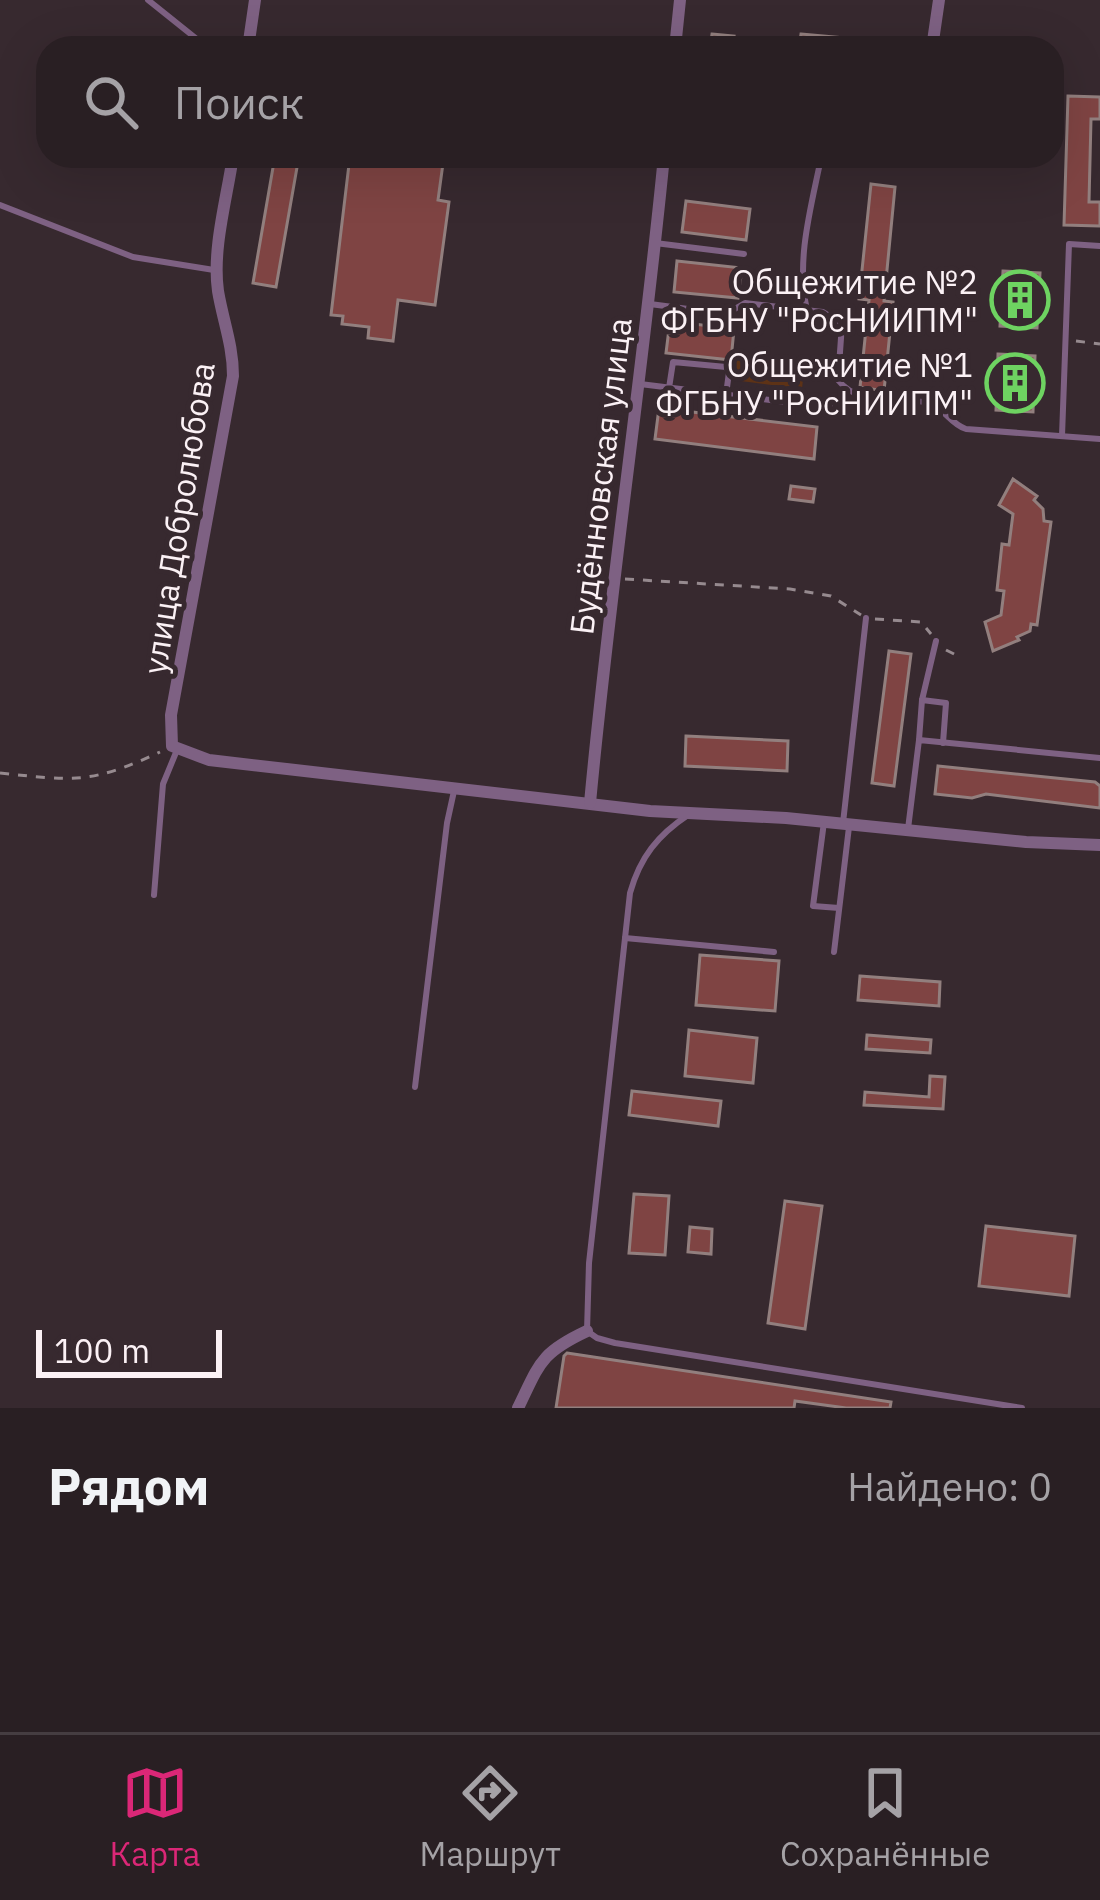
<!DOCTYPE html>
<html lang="ru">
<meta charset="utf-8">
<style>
:root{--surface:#291f23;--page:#31272b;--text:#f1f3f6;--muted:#a5a2a6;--line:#453d41;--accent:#db2777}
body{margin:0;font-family:"IBM Plex Sans",sans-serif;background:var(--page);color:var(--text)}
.scale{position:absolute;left:36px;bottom:30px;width:186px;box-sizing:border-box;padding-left:12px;border:6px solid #fbf1f5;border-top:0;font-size:33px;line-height:42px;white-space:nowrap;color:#fbf1f5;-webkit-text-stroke:9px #37292f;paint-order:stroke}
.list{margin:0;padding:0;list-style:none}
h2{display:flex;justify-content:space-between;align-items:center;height:156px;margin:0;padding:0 48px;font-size:51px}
h2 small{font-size:39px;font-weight:400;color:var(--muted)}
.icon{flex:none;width:66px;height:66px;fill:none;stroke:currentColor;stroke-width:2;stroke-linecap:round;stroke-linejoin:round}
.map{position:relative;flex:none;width:1100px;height:1408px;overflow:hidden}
.search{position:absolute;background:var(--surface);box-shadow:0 12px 48px #0002;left:36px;right:36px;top:36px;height:132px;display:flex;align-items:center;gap:30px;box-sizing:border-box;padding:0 42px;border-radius:36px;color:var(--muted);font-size:45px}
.sheet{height:324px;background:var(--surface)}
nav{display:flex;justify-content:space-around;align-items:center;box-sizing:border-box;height:168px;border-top:3px solid var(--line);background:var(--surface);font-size:33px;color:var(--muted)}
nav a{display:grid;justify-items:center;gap:6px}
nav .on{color:var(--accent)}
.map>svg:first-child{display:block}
</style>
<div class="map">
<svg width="1100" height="1408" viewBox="0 0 1100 1408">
<rect width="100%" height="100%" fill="#37292f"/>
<polygon fill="#5d3216" points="736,360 804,369 802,389 733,380"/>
<g fill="#7f4443" stroke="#927f7e" stroke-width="3">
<polygon points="712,34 734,36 732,48 710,48"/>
<polygon points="801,34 880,41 880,48 799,48"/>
<polygon points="1068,96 1100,97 1100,119 1091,119 1089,202 1100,202 1100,226 1064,225"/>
<polygon points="275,156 299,156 276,287 253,283"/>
<polygon points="350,156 444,156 438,200 449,202 435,305 398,300 393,341 368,338 369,327 342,324 343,316 331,315"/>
<polygon points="871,184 895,187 884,301 893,302 884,391 860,387 869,300 859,299"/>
<polygon points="686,201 750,209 746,240 682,232"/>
<polygon points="677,261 742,268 738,298 674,292"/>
<polygon points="1003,271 1040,273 1037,328 1000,326"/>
<polygon points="670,321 734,329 731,360 666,353"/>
<polygon points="998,354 1035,356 1033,412 996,410"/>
<polygon points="659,408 817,427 814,459 655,439"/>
<polygon points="1013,479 1037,496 1034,500 1043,509 1044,521 1051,522 1037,625 1031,624 1030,631 1017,637 1019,640 993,651 985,622 1001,615 1004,591 997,590 1002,544 1009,545 1013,514 999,505"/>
<polygon points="791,486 815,489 813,502 789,499"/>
<polygon points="889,651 911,654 894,786 872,783"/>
<polygon points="686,736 788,741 787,771 685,766"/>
<polygon points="938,766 1095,782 1100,786 1100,808 986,794 972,798 935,794"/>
<polygon points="700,955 779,961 775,1011 696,1005"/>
<polygon points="860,976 940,982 939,1006 858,1000"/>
<polygon points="689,1030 757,1038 753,1083 685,1076"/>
<polygon points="867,1035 931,1040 930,1053 866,1049"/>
<polygon points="930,1076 945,1077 943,1109 864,1105 865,1092 929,1097"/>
<polygon points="632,1091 721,1101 718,1126 629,1115"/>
<polygon points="634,1194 669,1196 665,1255 629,1253"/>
<polygon points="785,1201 822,1206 805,1329 768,1323"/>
<polygon points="986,1226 1075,1236 1069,1296 979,1286"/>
<polygon points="690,1227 712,1229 711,1254 688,1252"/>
<polygon points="567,1353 891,1402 890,1408 846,1408 795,1401 794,1408 556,1408 564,1356"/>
</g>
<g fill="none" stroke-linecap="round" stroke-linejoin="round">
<g stroke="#968a8f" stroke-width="3" stroke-dasharray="9 9" stroke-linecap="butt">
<polyline points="486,48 514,48"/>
<polyline points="1076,341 1100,344"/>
<polyline points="625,579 790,589 831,596 861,615"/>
<polyline points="875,619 921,622 931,634"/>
<polyline points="946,650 960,657"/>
<path d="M0,773C75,781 91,784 160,752"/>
</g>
<g stroke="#7e6183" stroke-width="6">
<polyline points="148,0 208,48"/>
<polyline points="0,205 133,257 214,270"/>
<polyline points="655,243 744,254"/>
<path d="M650,304L726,314L745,303L823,312L842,324L838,380C860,408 897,394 928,403C944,407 950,424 966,429L1100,439"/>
<path d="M807,310C796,262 810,211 820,163L833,156"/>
<polyline points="640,384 826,407 848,392"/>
<polyline points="669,388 673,362 726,367 729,372 726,395"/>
<polyline points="1062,436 1069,244 1100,246"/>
<polyline points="922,700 936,641"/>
<polyline points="919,740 922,700 946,703 943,743"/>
<path d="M688,815C658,835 640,857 630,893L589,1263L587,1331L597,1338L615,1343L1022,1408"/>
<polyline points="824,822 813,906 839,908"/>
<polyline points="843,823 866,618"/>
<polyline points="908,829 919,740 1100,758"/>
<polyline points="154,895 163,784 177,750"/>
<polyline points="625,938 774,952"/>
<polyline points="834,952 849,827"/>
<polyline points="415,1087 447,823 454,791"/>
</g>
<g stroke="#7e6183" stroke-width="12">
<polyline points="248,48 255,0"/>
<polyline points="675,48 680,0"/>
<polyline points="932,48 939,0"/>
<path d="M233,156C227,198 212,249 218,291C223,321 233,345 233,376L171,715L172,746L209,760L650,811L786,818L1026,842L1100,845"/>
<path d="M590,803C610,587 643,372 664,156"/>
<path d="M518,1408C540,1363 540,1353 587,1331"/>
</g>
</g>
<defs>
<g id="building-ring" transform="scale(3)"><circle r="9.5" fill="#37292f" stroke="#6ed361" stroke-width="1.5"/><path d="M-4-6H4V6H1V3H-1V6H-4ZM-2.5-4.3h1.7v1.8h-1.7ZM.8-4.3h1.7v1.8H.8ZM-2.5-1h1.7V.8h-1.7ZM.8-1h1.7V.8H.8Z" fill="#6ed361"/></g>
</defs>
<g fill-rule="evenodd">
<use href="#building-ring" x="1020" y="300"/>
<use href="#building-ring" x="1015" y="383"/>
</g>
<g text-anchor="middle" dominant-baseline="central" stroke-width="10" stroke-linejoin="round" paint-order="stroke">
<g font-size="33" fill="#fbf1f5" stroke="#37292f" text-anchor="end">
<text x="978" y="281">Общежитие №2<tspan x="978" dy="38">ФГБНУ "РосНИИПМ"</tspan></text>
<text x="973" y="364">Общежитие №1<tspan x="973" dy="38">ФГБНУ "РосНИИПМ"</tspan></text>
</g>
<g font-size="33" fill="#fbf1f5" stroke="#37292f">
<text transform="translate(600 476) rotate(-83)">Будённовская улица</text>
<text transform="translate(178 518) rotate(-81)">улица Добролюбова</text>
</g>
</g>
</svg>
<div class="scale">100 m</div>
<div class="search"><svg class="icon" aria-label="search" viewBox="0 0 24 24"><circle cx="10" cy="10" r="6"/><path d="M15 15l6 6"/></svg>Поиск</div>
</div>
<section class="sheet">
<h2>Рядом<small>Найдено: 0</small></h2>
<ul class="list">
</ul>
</section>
<nav>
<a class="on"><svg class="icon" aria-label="map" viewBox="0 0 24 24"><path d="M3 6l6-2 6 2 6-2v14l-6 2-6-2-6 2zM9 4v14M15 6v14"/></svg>Карта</a>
<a><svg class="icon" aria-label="directions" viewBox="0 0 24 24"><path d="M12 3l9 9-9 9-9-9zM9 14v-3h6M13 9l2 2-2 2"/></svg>Маршрут</a>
<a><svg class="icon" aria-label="saved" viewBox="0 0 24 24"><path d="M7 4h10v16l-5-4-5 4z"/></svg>Сохранённые</a>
</nav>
